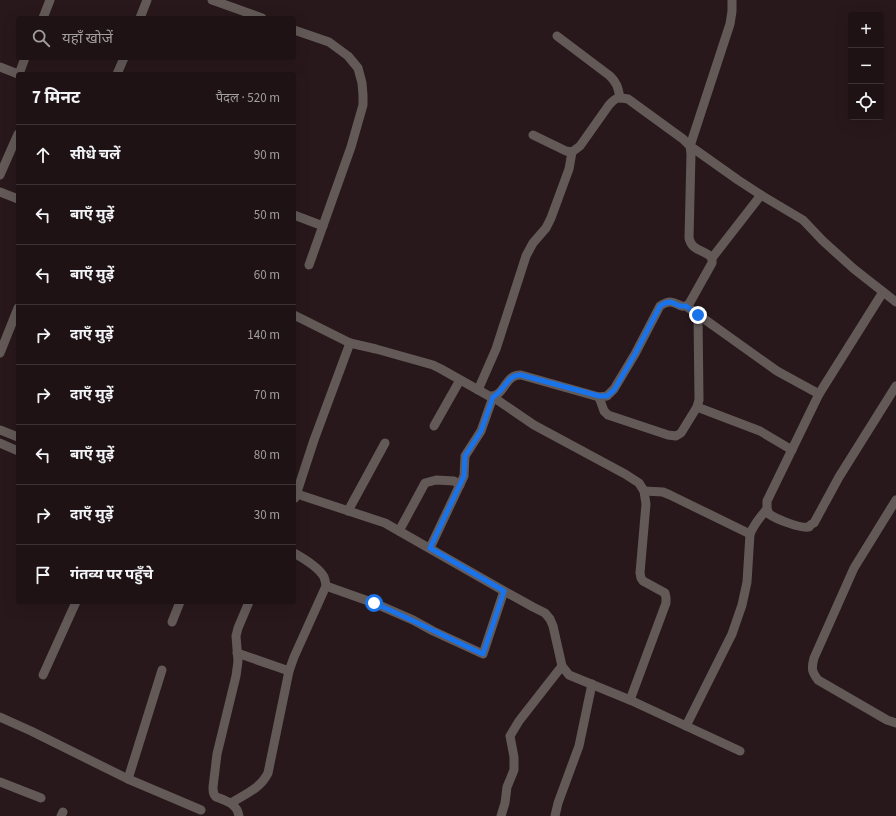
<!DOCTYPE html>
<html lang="hi">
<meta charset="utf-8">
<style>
:root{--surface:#1e1214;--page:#261b1d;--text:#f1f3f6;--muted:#a19ea0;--line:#3c3234}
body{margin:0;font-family:"Source Sans 3","Noto Sans Devanagari",sans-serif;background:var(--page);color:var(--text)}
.controls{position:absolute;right:12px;top:12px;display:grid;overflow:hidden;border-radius:4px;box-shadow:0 4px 16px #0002}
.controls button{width:36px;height:36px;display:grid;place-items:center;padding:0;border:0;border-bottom:1px solid var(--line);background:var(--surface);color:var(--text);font:20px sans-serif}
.stop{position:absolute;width:12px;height:12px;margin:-9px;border:3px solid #1a73e8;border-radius:50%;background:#fff}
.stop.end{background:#1a73e8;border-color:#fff;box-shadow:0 1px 4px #0008}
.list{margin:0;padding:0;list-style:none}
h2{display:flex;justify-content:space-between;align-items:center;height:52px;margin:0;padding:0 16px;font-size:17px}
h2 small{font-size:13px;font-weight:400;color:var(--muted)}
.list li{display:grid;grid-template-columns:26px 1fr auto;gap:12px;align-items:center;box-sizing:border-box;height:60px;padding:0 16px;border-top:1px solid var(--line)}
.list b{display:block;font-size:15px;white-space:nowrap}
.list em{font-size:13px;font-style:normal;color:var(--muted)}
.icon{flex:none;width:22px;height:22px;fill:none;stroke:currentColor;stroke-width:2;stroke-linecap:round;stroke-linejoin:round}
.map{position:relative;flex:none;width:896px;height:816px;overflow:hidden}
.search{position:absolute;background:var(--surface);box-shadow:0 4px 16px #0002;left:16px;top:16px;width:280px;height:44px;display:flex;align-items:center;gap:10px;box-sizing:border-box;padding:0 14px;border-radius:4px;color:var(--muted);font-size:15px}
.panel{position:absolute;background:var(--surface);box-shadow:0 4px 16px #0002;left:16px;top:72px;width:280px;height:532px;border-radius:4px}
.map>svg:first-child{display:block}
</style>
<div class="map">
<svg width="896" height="816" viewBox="0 0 896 816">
<rect width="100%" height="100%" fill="#28181b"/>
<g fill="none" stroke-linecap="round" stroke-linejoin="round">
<g stroke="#635a58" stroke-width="9">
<polyline points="212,0 262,18"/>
<polyline points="732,0 732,11 730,24 690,146 738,180 761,195 803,220 823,241 854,269 896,302"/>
<polyline points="43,18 50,0"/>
<polyline points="140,18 147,0"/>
<polyline points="294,30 329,42 348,56 358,68 362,83 363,95 363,105 351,147 309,265"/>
<path d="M557,36L610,76C617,83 618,87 620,98"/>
<polyline points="0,67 18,74"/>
<polyline points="19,74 25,58"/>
<polyline points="117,74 124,58"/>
<polyline points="0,175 18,134"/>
<polyline points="0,192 18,199"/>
<polyline points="294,215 323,226"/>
<polyline points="712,258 761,195"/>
<path d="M883,292L819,394L767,501V509L769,514C776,519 801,529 809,527C809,526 813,523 814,523L839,477L896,386"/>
<polyline points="686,306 777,371 819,394"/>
<path d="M294,315L350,343L376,349L433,365L441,369L489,396C505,398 504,374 521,375L599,397L607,396L614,389L635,354L660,306C663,304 666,302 670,302C678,302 681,310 689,304L712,263V258C705,249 692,252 689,238L691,154L690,146L683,139L628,99C618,97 616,97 609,105L580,146L572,152L566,151L533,135"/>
<polyline points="0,353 18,308"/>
<polyline points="478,390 496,349 526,256 533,243 546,228 551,218 569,169 572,152"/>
<polyline points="599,397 604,411 608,415 668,435 676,436 681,433 697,407 699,400 698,315"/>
<polyline points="697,407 760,431 792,450"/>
<polyline points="434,426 460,380"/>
<polyline points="0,430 18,437"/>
<polyline points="0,443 18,451"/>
<polyline points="644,491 663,492 670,495 750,534"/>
<polyline points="294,493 385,523 504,591 533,607 545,613 550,619 553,626 562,666 569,675 630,700 740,751"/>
<polyline points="295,498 314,440 350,343"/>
<path d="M896,500L854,568L814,658C811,669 812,672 818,680L887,720L896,723"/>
<polyline points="348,511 385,443"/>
<polyline points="399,531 425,483 436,480 454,481 460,485"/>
<polyline points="430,548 464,476 465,456 481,431 493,397 534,425 625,474 639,483 644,491 646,504 640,573 641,578 643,581 665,593 666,598 666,603 630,700"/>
<polyline points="326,586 374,603 413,620 433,631 483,654 504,591"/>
<polyline points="172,622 180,602"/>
<polyline points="237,653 289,671"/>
<polyline points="43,675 76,602"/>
<polyline points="0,717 31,731 128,779 201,810"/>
<path d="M686,726L732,634L742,605L747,582L750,534C754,524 760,517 767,509"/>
<polyline points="128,779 162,670"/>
<polyline points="0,782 41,798"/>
<path d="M231,803C244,795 261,788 268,773L289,671L294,657L326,586C326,583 325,580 324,577C319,568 303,558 294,553"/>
<polyline points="61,816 63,812"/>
<path d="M239,816C237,804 227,801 216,797C213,794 213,791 213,787L217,754L236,676L238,661L236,636L238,628L249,602"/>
<polyline points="501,816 505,803 507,787 514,770 514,757 510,736 519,721 562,666"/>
<polyline points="555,816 558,803 579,746 592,684"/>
</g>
</g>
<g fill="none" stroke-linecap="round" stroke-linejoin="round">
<path stroke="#1a73e8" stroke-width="5" d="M374,603C411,619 446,637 483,654L504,591L430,548L464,476L465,456L481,431L493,397C505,391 507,374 521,375L599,396H607L614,390L635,354L660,306L665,303L671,302L680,306H686L698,315"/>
</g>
</svg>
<div class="controls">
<button>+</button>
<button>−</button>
<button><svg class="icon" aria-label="locate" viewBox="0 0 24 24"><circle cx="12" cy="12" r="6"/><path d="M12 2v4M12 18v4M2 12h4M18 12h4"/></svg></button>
</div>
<div class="stop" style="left:374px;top:603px"></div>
<div class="stop end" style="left:698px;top:315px"></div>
<div class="search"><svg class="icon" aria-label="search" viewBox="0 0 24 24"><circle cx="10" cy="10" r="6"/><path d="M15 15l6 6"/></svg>यहाँ खोजें</div>
<section class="panel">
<h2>7 मिनट<small>पैदल · 520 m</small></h2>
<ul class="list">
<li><svg class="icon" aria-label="ahead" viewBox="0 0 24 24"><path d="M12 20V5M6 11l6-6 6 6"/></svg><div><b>सीधे चलें</b></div><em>90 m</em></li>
<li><svg class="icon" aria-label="left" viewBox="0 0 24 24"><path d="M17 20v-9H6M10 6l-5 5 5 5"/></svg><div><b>बाएँ मुड़ें</b></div><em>50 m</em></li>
<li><svg class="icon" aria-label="left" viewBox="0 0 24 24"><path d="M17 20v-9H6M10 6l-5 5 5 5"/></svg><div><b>बाएँ मुड़ें</b></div><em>60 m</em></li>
<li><svg class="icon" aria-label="right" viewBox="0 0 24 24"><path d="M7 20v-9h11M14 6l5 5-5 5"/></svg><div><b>दाएँ मुड़ें</b></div><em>140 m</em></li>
<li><svg class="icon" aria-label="right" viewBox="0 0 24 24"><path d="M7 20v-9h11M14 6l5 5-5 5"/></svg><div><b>दाएँ मुड़ें</b></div><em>70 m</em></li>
<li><svg class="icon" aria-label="left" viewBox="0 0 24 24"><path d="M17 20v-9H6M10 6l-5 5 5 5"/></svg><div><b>बाएँ मुड़ें</b></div><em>80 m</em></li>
<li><svg class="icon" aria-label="right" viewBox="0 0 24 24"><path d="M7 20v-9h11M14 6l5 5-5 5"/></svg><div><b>दाएँ मुड़ें</b></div><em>30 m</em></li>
<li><svg class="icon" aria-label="arrive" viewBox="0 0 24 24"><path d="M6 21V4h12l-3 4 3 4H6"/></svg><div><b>गंतव्य पर पहुँचे</b></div></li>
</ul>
</section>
</div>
